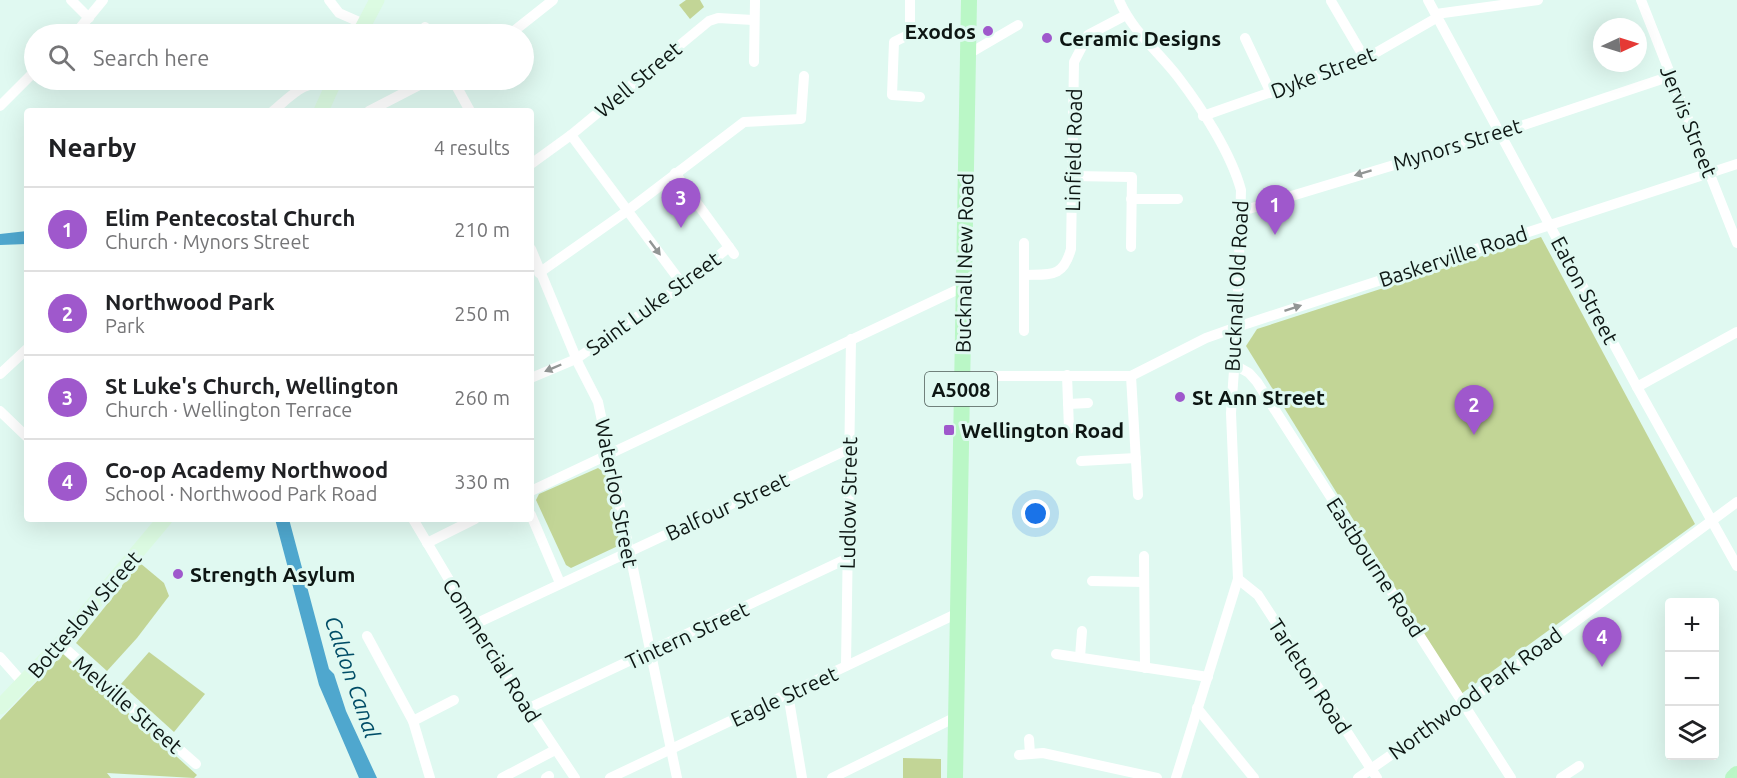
<!DOCTYPE html>
<meta charset="utf-8">
<style>
:root{--surface:#fff;--page:#f6f6f6;--text:#202124;--muted:#757577;--line:#e0e0e0;--accent:#9f58cc}
body{margin:0;font-family:Ubuntu,sans-serif;background:var(--page);color:var(--text)}
.controls{position:absolute;right:18px;bottom:18px;display:grid;overflow:hidden;border-radius:6px;box-shadow:0 6px 24px #0002}
.controls button{width:54px;height:54px;display:grid;place-items:center;padding:0;border:0;border-bottom:2px solid var(--line);background:var(--surface);color:var(--text);font:30px sans-serif}
.compass{position:absolute;left:1593px;top:18px;width:54px;height:54px;border-radius:50%;background:var(--surface);box-shadow:0 6px 24px #0002;rotate:86deg}
.you{position:absolute;left:1036px;top:514px;width:21px;height:21px;margin:-15px;border:4px solid #fff;border-radius:50%;background:#1a73e8;box-shadow:0 0 0 9px #1a73e833}
.badge{display:grid;place-items:center;width:39px;height:39px;border-radius:50%;background:var(--accent);color:#fff;font-size:20px;font-weight:700}
.pin{position:absolute;translate:-50% -50px;filter:drop-shadow(0 2px 3px #0008)}
.pin::after{content:'';position:absolute;top:32px;width:21px;height:18px;background:inherit;clip-path:polygon(0 0,100% 0,50% 100%)}
.list{margin:0;padding:0;list-style:none}
h2{display:flex;justify-content:space-between;align-items:center;height:78px;margin:0;padding:0 24px;font-size:26px}
h2 small{font-size:20px;font-weight:400;color:var(--muted)}
.list li{display:grid;grid-template-columns:39px 1fr auto;gap:18px;align-items:center;box-sizing:border-box;height:84px;padding:0 24px;border-top:2px solid var(--line)}
.list b{display:block;font-size:22px;white-space:nowrap}
.list p{margin:0;font-size:20px;white-space:nowrap;color:var(--muted)}
.list em{font-size:20px;font-style:normal;color:var(--muted)}
.icon{flex:none;width:33px;height:33px;fill:none;stroke:currentColor;stroke-width:2;stroke-linecap:round;stroke-linejoin:round}
.map{position:relative;flex:none;width:1737px;height:778px;overflow:hidden}
.search{position:absolute;background:var(--surface);box-shadow:0 6px 24px #0002;left:24px;top:24px;width:510px;height:66px;display:flex;align-items:center;gap:15px;box-sizing:border-box;padding:0 21px;border-radius:33px;color:var(--muted);font-size:22px}
.panel{position:absolute;background:var(--surface);box-shadow:0 6px 24px #0002;left:24px;top:108px;width:510px;height:414px;border-radius:6px}
.map>svg:first-child{display:block}
</style>
<div class="map">
<svg width="1737" height="778" viewBox="0 0 1737 778">
<rect width="100%" height="100%" fill="#e0f9f1"/>
<g fill="#c2d596">
<polygon points="686,0 700,0 704,7 690,19 679,5"/>
<polygon points="1541,237 1695,524 1461,694 1246,346 1257,329"/>
<polygon points="598,468 605,473 620,545 571,568 566,565 536,500 539,494"/>
<polygon points="140,563 164,583 169,596 137,638 107,671 76,643"/>
<polygon points="149,652 205,694 174,732 121,684"/>
<polygon points="63,654 197,775 194,778 107,773 111,778 0,778 0,720"/>
<polygon points="903,758 941,759 941,778 903,778"/>
</g>
<g fill="#4fa7ce">
<polygon points="27,231 27,244 0,245 0,234"/>
<polygon points="275,519 289,519 329,669 334,674 346,711 377,778 359,778 319,685"/>
</g>
<g fill="none" stroke-linecap="round" stroke-linejoin="round">
<g stroke="#fff" stroke-width="10">
<polyline points="71,0 89,18"/>
<polyline points="329,0 339,13 364,24"/>
<polyline points="910,0 910,34 894,42 892,95 920,97"/>
<path d="M1119,0C1132,31 1158,51 1178,77C1201,107 1231,153 1241,190L1237,327L1231,413L1238,579L1176,778"/>
<polyline points="1428,0 1637,387 1737,566"/>
<polyline points="1641,0 1737,243"/>
<polyline points="1331,1 1365,59"/>
<polyline points="1436,14 1538,0"/>
<polyline points="425,27 429,34"/>
<polyline points="75,34 103,0"/>
<polyline points="510,34 553,0"/>
<polyline points="1245,38 1271,93"/>
<polyline points="970,53 1018,25"/>
<polyline points="754,62 755,0"/>
<polyline points="453,80 470,111"/>
<polyline points="0,106 34,72"/>
<path d="M273,111C293,94 305,79 333,83"/>
<polyline points="369,111 429,80"/>
<polyline points="1203,116 1365,59 1438,17"/>
<polyline points="571,135 683,285"/>
<polyline points="531,164 571,135 709,21 718,18 753,20"/>
<polyline points="675,173 734,254"/>
<polyline points="1073,176 1132,177 1131,247"/>
<polyline points="1131,199 1178,199"/>
<polyline points="1242,211 1500,133 1671,76"/>
<polyline points="1024,243 1024,331"/>
<polyline points="531,249 579,365 598,402 677,778"/>
<polyline points="539,273 627,211 744,122 801,119 804,76"/>
<path d="M1024,275C1051,274 1063,278 1071,249L1074,62L1088,35L1126,15"/>
<polyline points="1233,364 1249,373 1257,382 1511,778"/>
<polyline points="0,374 27,349"/>
<polyline points="1067,375 1069,429"/>
<polyline points="961,376 1131,376 1206,338 1237,327 1737,164"/>
<polyline points="1131,376 1138,495"/>
<polyline points="531,378 576,359 683,285 729,247"/>
<polyline points="1637,387 1737,332"/>
<polyline points="1068,404 1088,403"/>
<polyline points="0,411 27,437"/>
<polyline points="1081,461 1136,458"/>
<polyline points="531,491 963,287"/>
<polyline points="531,515 560,583"/>
<polyline points="413,519 502,669 575,778"/>
<polyline points="427,543 475,519"/>
<polyline points="1144,556 1145,668"/>
<polyline points="1238,579 1258,595 1377,778"/>
<polyline points="1092,581 1144,582"/>
<polyline points="475,624 849,449"/>
<polyline points="367,636 413,721 430,778"/>
<polyline points="60,644 196,764"/>
<polyline points="1056,654 1208,677"/>
<polyline points="0,657 23,683"/>
<polyline points="1080,657 1082,631"/>
<polyline points="846,666 851,339"/>
<polyline points="788,694 802,778"/>
<polyline points="1197,708 1254,778"/>
<polyline points="527,709 846,559"/>
<polyline points="413,721 454,700"/>
<polyline points="1029,739 1030,754"/>
<polyline points="1019,755 1043,753 1157,778"/>
<polyline points="502,778 555,750"/>
<polyline points="546,778 549,776"/>
<polyline points="610,778 958,613"/>
<polyline points="832,778 956,717"/>
<polyline points="1358,778 1464,704 1737,502"/>
<polyline points="1561,778 1579,766"/>
</g>
<g stroke="#dcfbe2" stroke-width="15">
<polyline points="359,34 377,0"/>
<polyline points="321,111 335,80"/>
<polyline points="0,707 60,644 165,519"/>
</g>
<g stroke="#baf7c6" stroke-width="16">
<polyline points="955,778 969,0"/>
<polyline points="1733,778 1737,774"/>
</g>
</g>
<defs><path id="oneway-solid" d="M-6-.8H1V-3.2L6.5 0L1 3.2V.8H-6Z" transform="scale(1.5)"/></defs>
<g fill="#929695">
<use href="#oneway-solid" transform="translate(1363 173) rotate(163)"/>
<use href="#oneway-solid" transform="translate(655 248) rotate(53)"/>
<use href="#oneway-solid" transform="translate(1293 308) rotate(-18)"/>
<use href="#oneway-solid" transform="translate(553 368) rotate(157)"/>
</g>
<g fill="#9f58cc" stroke="#e0f9f1" stroke-width="2">
<circle cx="988" cy="31" r="6"/>
<circle cx="1047" cy="38" r="6"/>
<circle cx="1180" cy="397" r="6"/>
<rect x="943" y="424" width="12" height="12" rx="3"/>
<circle cx="178" cy="574" r="6"/>
</g>
<g text-anchor="middle" dominant-baseline="central" stroke-width="6" stroke-linejoin="round" paint-order="stroke">
<rect fill="#e0f9f1" stroke="#4c5a56" stroke-width="1.5" x="925" y="372" width="72" height="34" rx="4.5"/>
<g font-size="20" font-weight="bold" fill="#0d1613">
<text x="961" y="389">A5008</text>
</g>
<g font-size="21" font-weight="bold" fill="#0d1613" stroke="#e0f9f1" text-anchor="start">
<text x="976" y="31" text-anchor="end">Exodos</text>
<text x="1059" y="38">Ceramic Designs</text>
<text x="1192" y="397">St Ann Street</text>
<text x="961" y="430">Wellington Road</text>
<text x="190" y="574">Strength Asylum</text>
</g>
<g font-size="21" fill="#0d1613" stroke="#e0f9f1">
<text transform="translate(1323 72) rotate(-21)">Dyke Street</text>
<text transform="translate(638 79) rotate(-40)">Well Street</text>
<text transform="translate(1689 121) rotate(68)">Jervis Street</text>
<text transform="translate(1457 144) rotate(-17)">Mynors Street</text>
<text transform="translate(1073 150) rotate(-89)">Linfield Road</text>
<text transform="translate(1453 256) rotate(-18)">Baskerville Road</text>
<text transform="translate(964 263) rotate(-89)">Bucknall New Road</text>
<text transform="translate(1236 286) rotate(-87)">Bucknall Old Road</text>
<text transform="translate(1585 290) rotate(62)">Eaton Street</text>
<text transform="translate(653 303) rotate(-36)">Saint Luke Street</text>
<text transform="translate(617 493) rotate(79)">Waterloo Street</text>
<text transform="translate(848 503) rotate(-89)">Ludlow Street</text>
<text transform="translate(727 506) rotate(-25)">Balfour Street</text>
<text transform="translate(1376 567) rotate(57)">Eastbourne Road</text>
<text transform="translate(84 614) rotate(-49)">Botteslow Street</text>
<text transform="translate(687 635) rotate(-25)">Tintern Street</text>
<text transform="translate(492 650) rotate(58)">Commercial Road</text>
<text transform="translate(1310 676) rotate(57)">Tarleton Road</text>
<text transform="translate(1475 693) rotate(-36)">Northwood Park Road</text>
<text transform="translate(784 696) rotate(-25)">Eagle Street</text>
<text transform="translate(128 704) rotate(41)">Melville Street</text>
</g>
<g font-size="22" font-style="italic" fill="#004d67" stroke="#e0f9f1">
<text transform="translate(353 677) rotate(71)">Caldon Canal</text>
</g>
</g>
</svg>
<div class="controls">
<button>+</button>
<button>−</button>
<button><svg class="icon" aria-label="layers" viewBox="0 0 24 24"><path d="M12 4l9 5-9 5-9-5zM3 14l9 5 9-5"/></svg></button>
</div>
<svg class="compass" viewBox="-18 -18 36 36"><path d="M0-13l5 13h-10z" fill="#e53935"/><path d="M0 13l5-13h-10z" fill="#757577"/></svg>
<div class="you"></div>
<div class="pin badge" style="left:1275px;top:235px">1</div>
<div class="pin badge" style="left:1474px;top:435px">2</div>
<div class="pin badge" style="left:681px;top:228px">3</div>
<div class="pin badge" style="left:1602px;top:667px">4</div>
<div class="search"><svg class="icon" aria-label="search" viewBox="0 0 24 24"><circle cx="10" cy="10" r="6"/><path d="M15 15l6 6"/></svg>Search here</div>
<section class="panel">
<h2>Nearby<small>4 results</small></h2>
<ul class="list">
<li><span class="badge">1</span><div><b>Elim Pentecostal Church</b><p>Church · Mynors Street</p></div><em>210 m</em></li>
<li><span class="badge">2</span><div><b>Northwood Park</b><p>Park</p></div><em>250 m</em></li>
<li><span class="badge">3</span><div><b>St Luke's Church, Wellington</b><p>Church · Wellington Terrace</p></div><em>260 m</em></li>
<li><span class="badge">4</span><div><b>Co-op Academy Northwood</b><p>School · Northwood Park Road</p></div><em>330 m</em></li>
</ul>
</section>
</div>
